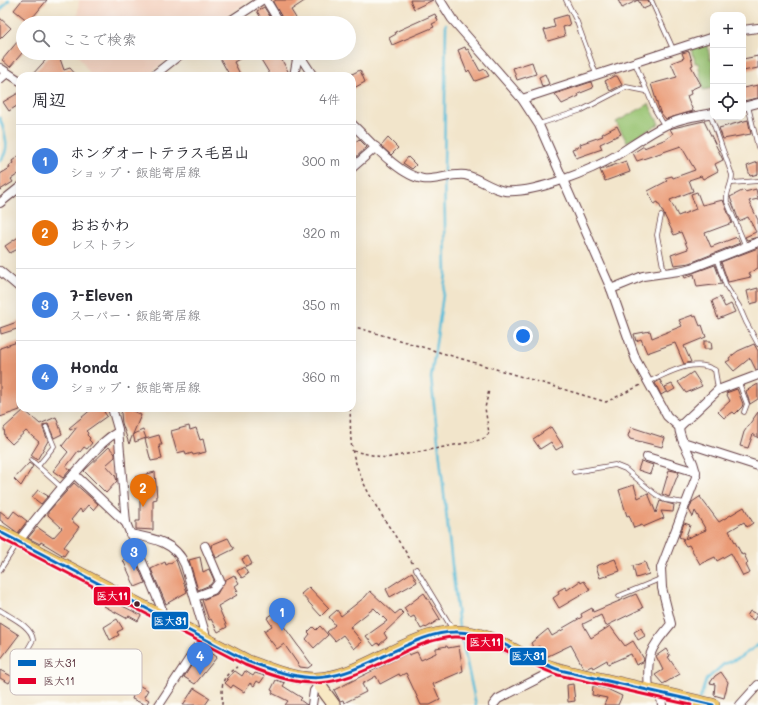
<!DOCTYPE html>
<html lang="ja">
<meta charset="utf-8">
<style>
:root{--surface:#fff;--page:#f7f7f7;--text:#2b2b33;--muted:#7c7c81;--line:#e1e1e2;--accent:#111827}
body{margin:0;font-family:Mali,"Klee One",sans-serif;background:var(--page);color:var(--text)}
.controls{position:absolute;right:12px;top:12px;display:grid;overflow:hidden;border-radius:8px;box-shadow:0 4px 16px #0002}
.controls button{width:36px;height:36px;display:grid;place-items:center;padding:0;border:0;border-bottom:1px solid var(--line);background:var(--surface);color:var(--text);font:20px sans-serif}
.you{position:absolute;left:523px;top:336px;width:14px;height:14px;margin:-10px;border:3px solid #fff;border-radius:50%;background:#1a73e8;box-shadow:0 0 0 6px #1a73e833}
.badge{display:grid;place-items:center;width:26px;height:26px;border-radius:50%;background:var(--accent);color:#fff;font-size:13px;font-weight:700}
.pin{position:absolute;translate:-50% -33px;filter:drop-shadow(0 1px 2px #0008)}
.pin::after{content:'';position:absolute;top:21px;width:14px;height:12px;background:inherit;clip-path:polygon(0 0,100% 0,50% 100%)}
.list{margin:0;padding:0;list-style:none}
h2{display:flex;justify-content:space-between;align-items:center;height:52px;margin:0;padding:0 16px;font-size:17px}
h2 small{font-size:13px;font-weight:400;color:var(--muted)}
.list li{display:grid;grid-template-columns:26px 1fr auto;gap:12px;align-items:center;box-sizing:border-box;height:72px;padding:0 16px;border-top:1px solid var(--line)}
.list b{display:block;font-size:15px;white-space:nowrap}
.list p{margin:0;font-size:13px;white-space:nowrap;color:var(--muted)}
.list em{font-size:13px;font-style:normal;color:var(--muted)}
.icon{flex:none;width:22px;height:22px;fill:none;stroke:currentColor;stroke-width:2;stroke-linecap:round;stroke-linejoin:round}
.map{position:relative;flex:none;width:758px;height:705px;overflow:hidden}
.search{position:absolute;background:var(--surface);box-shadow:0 4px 16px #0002;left:16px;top:16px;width:340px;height:44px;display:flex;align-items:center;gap:10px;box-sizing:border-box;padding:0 14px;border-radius:22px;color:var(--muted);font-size:15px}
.panel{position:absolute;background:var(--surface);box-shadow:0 4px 16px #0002;left:16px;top:72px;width:340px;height:340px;border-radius:12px}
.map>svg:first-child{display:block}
</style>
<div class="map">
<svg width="758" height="705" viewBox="0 0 758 705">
<rect width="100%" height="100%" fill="#fdfcf7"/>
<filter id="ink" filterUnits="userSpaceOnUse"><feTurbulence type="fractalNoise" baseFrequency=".025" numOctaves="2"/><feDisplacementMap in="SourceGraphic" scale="8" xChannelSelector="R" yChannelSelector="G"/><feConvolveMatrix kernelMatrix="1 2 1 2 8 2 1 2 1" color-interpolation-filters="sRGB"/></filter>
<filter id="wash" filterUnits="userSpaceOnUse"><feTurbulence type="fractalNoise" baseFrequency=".012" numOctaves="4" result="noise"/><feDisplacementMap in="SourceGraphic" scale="16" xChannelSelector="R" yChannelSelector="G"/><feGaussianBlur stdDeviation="0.9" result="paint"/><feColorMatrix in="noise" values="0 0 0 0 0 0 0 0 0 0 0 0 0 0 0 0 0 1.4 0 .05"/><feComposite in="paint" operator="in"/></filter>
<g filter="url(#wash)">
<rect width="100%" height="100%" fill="#f2e5cb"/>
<g fill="#f4d3c1">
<polygon points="79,0 250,0 217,23 77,23"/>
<polygon points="77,53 175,53 147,76 91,76"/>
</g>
<g fill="#97c26f" stroke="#70704d">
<polygon points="707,42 710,60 713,60 713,88 703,90 698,63 695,63 692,47"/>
<polygon points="649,104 659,124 627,142 616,122"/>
</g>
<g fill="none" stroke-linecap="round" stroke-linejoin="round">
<g stroke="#5bbdd9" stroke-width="2.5">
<polyline points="0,11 9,0"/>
<polyline points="446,24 444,171 446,274 431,378 459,627"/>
<path d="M0,118C4,133 12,148 0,161"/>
<polyline points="462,640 476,705"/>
<polyline points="700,699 706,680 724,664 739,658 758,645"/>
</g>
</g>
<g id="blocks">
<g fill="#ea9b77">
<polygon points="22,0 47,0 29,22 14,10"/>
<polygon points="276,0 306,0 291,10 296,18 288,23 285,23 273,2"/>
<polygon points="410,0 433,0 414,9"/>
<polygon points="618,0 638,0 622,8"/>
<polygon points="638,0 648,0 650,6 643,9"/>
<polygon points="264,7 274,23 264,23 257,11"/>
<polygon points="435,14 438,21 432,24 434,27 392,45 389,38 396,34 395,32"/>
<polygon points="567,15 570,25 563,27 565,36 548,41 544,30 555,27 553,19"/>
<polygon points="0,18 11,28 0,39"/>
<polygon points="23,35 23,52 10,67 2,60"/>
<polygon points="465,47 466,50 468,49 480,71 485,69 489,76 475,81 469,70 467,72 458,50"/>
<polygon points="689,51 693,65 691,66 701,85 690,90 691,94 687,96 693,111 666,119 660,112 651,84 677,77 671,63 684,58 682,53"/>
<polygon points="52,53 58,53 64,70 70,68 77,76 31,76"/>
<polygon points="217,53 250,53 234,62 241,76 230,76"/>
<polygon points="257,53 278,53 289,73 283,76 271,76"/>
<polygon points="758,56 758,68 743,71 743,59"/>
<polygon points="532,62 536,74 517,80 513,68"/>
<polygon points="360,70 365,82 352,89 352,74"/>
<polygon points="545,74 549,84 542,87 539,77"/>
<polygon points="614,76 617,76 622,85 610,91 605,81"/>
<polygon points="591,82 593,88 578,94 579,96 562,104 555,94"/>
<polygon points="758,85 758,98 743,101 743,88"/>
<polygon points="20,92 20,104 9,111 3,102"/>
<polygon points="748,120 751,134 723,139 719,128"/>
<polygon points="704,121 723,160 715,164 718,171 703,179 701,176 689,180 693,191 670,200 678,216 696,209 691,194 697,192 702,205 723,200 732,223 705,233 711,247 737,237 740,243 690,263 674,265 671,255 688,249 681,232 674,235 658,202 654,204 648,191 667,181 665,178 672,176 673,178 695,170 681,146 637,161 633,153 644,146 644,148 649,146 666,139 673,134 670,129 673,128"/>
<polygon points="617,126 621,134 600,144 602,149 576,158 572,149 581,146 580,144 603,136 602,134"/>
<polygon points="388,138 398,148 391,155 381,146"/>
<polygon points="359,139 367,147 352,161 352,145"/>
<polygon points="20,155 20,173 11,179 13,182 0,190 0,174 10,168 9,166 13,163 12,161"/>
<polygon points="408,157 416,165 412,169 403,163"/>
<polygon points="626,161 630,172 605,181 600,170"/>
<polygon points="758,162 758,174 750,176 747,166"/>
<polygon points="756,189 758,199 749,201 758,220 758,237 747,240 745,237 756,232 748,217 739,221 730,197 744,190 745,192"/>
<polygon points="20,236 20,248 10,253 5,246"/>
<polygon points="758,248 758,268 749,273 751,277 728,282 721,262"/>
<polygon points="715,265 722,284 697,287 694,274 685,278 684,276"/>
<polygon points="758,288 758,302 750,304 747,291"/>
<polygon points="720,297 725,307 731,304 735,312 718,319 712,301"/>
<polygon points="693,315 694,317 696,316 700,326 702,325 706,337 684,346 691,362 684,364 675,343 647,353 641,339 636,341 634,334 650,331 652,338 682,326 679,320"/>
<polygon points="20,321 20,328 1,334 0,328"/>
<polygon points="20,341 20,410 0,417 0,348"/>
<polygon points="704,341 711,341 712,349 704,349"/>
<polygon points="754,344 758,351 758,370 756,370 750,358 734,371 726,362 730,360 729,358 738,351"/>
<polygon points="693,372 702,386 686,393 678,382"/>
<polygon points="660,380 666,392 661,395 655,383"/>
<polygon points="672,384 675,389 668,393 665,387"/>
<polygon points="758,384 758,399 750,404 746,391"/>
<polygon points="737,389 743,404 742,407 735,414 733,412 724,418 718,412 730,401 726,393"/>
<polygon points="93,408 107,408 104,412 107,416 86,431 88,433 87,435 90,438 89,440 92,443 87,449 84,447 80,452 78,451 66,467 70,470 63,478 53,471 68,452 62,446 77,427 70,430 69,428"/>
<polygon points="124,408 132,408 131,410 141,415 133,434 143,430 146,438 135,442 133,434 129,444 122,423 121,413"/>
<polygon points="24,410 40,424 56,417 62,434 54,438 48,424 43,425 43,428 48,441 37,460 31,455 39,442 26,431 12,444 5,437 4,428"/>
<polygon points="758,412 758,438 753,434 748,448 740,446 744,432"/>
<polygon points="189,426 190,430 196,428 200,440 203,439 206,452 193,455 192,453 186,455 185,451 177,453 171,431"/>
<polygon points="551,427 563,446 556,450 551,442 540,449 533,439"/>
<polygon points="631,427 665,438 662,447 630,439 628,436"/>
<polygon points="159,435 162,445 159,445 162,459 151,461 145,439"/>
<polygon points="109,447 115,454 115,457 106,465 115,475 117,481 106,493 84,471"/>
<polygon points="641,461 653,465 650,474 638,470"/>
<polygon points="29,463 33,466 21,486 14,479"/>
<polygon points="669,470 679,472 669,497 662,494"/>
<polygon points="155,472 157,499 153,500 153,530 136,529 136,521 140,521 140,501 143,501 142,485 137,486 135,477"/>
<polygon points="74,483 98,504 93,510 88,505 82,512 80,509 71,520 79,527 64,547 68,550 64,556 41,542 40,544 28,538 37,527 53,538 62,528 48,515 48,512"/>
<polygon points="634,485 638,498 648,493 656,513 660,501 674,505 673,512 661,511 664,518 643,527 642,525 634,528 629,515 627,516 619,490"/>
<polygon points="38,490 48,496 41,504 32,497"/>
<polygon points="701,496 700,497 719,522 744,507 753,523 747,527 744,522 729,531 742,555 744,554 748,563 746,565 750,573 743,576 731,553 717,561 715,557 700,564 689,545 686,546 682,540 684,539 679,537 684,523 690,525 685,539 706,530 695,511 693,517 689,510 692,502"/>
<polygon points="0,511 9,518 14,511 27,521 18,533 0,520"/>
<polygon points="228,538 234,549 216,558 211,545"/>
<polygon points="133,555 145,583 135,587 123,560"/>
<polygon points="248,556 252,564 246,567 242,559"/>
<polygon points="200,557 203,572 209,569 214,580 210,585 198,590 189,560"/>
<polygon points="615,559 620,571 600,578 596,566"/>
<polygon points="176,560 187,592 166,604 151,569 165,562 166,565"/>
<polygon points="645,562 649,574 636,578 633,566"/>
<polygon points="244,567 248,574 242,578 237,571"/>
<polygon points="412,572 417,582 390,597 386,589"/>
<polygon points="234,575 239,583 235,586 238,591 235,592 237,595 218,606 227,627 218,632 211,619 209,620 202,600 217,594 225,580"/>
<polygon points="580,581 581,583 584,581 590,590 559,608 553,598 559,594 558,591 565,587 567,590"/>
<polygon points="309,587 329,608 321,616 301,594"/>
<polygon points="370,591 395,614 400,610 404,614 384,633 387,638 379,645 378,643 374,646 366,636 387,621 374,608 350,627 362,642 354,649 343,635 335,641 327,632 335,625 329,617 337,610 341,616 365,597"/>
<polygon points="424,593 440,619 426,628 425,627 421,629 414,616 410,618 404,608"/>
<polygon points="636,594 643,608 606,626 601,615 583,624 591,638 610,626 625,646 633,641 644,659 643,662 636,665 631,654 608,664 607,660 593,668 592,666 587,668 583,667 571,645 546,657 539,646 534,649 531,643 548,629 552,636 564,629 563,628 582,617 581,614 592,608 593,612"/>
<polygon points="108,599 141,615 138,621 129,616 126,618 104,606"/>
<polygon points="750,611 757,614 754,620 747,616"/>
<polygon points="274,613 280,621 312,665 308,668 300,667 284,644 277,649 270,640 264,631 272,626 267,618"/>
<polygon points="117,619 123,629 117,632 119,635 110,640 104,627"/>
<polygon points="0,623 19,635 0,660"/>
<polygon points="320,626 328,635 314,648 306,639 310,634 308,632 313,627 316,630"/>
<polygon points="641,628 645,636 638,640 634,632"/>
<polygon points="447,646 448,648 459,646 463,671 433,684 440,700 430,705 421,705 406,673 400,676 399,674 380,684 376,676 362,684 366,692 344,703 343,700 340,701 334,690 408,653 409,655 417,652 421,660 436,653 436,648"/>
<polygon points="203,647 217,657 195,684 184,677"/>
<polygon points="666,649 670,656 668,657 680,674 663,684 655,675 663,670 656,656"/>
<polygon points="0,670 13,677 9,683 0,678"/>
<polygon points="235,671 242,676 245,671 253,676 255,673 265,676 260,683 257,681 254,686 250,683 244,692 233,685 231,688 225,683 228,680 226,679"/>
<polygon points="721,672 728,682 724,698 714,695 715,684 710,683 715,676"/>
<polygon points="276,680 285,683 283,686 302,698 300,700 307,705 285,705 288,701 272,693 273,691 271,690"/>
<polygon points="573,684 575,701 568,702 567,685"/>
<polygon points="138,685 148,690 144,697 149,700 146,705 132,699 133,696 132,695"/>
<polygon points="593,686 607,689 622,696 618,705 604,705 607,698 592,695"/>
<polygon points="194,688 210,698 205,705 183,705"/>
</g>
</g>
</g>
<g filter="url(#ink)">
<use href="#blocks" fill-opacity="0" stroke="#633d43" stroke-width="1"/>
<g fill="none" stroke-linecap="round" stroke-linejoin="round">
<g stroke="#633d43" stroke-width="5.5">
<g id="service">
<polyline points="566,0 577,22 596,74"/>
<polyline points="651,0 673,49"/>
<polyline points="635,63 655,110 664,125"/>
<polyline points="748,106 758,147"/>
<path d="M710,114L732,175C732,185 725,193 727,202L746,247"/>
<polyline points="539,124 582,110 626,87 646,91"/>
<polyline points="732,183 758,181"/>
<polyline points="661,216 657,235 664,272"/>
<polyline points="716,258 726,286 739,306 746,322 758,344"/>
<path d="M648,382C669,373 694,357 715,370L718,390"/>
<polyline points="739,383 747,404 744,412"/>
<polyline points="31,460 62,488"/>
<polyline points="38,466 54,446 46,427"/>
<polyline points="574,472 615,465 625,469 655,494 665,500 686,503"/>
<polyline points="416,569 453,630"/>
<polyline points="0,570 17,544"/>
<polyline points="619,596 660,579"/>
<path d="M0,610C10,617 32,626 33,640L16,670"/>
</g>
</g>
<g stroke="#633d43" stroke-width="10">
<g id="minor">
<polyline points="266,0 280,23"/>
<path d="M440,0L452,19L522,99L539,125L611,289L636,360L667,416L679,427C680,445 696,459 696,477L661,568L662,588L671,624C649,651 646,654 649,690"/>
<polyline points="227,23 262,0"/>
<polyline points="743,30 758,28"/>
<polyline points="298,53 313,76"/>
<polyline points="0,68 20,81"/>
<polyline points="153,76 182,53"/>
<polyline points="294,76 298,54"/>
<polyline points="0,79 7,73"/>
<polyline points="522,99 713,37"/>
<polyline points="743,107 758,103"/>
<path d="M352,124C369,140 399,176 423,179C437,181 451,173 465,175C479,178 491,189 505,191C534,194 592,170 617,155C633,145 649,133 666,125C680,118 697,116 713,113"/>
<polyline points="352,168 376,147"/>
<polyline points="0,203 20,187"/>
<polyline points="0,271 20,288"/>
<polyline points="611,289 643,276 679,271 692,268 758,242"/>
<polyline points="112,408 118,429 126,523 161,607 162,617"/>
<polyline points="679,427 718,390 758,375"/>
<polyline points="683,442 758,466"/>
<polyline points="647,457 696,472"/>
<polyline points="74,474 126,523"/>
<path d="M130,534C152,538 176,542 185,565L207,640"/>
<path d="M18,542C39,514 61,488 84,463C95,451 104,439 118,432"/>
<polyline points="195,597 213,590 220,581 205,546"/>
<polyline points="660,692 662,705"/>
<polyline points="159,705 203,638"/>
<polyline points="312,705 314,691 319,684"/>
<polyline points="493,705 498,699 557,669"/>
<polyline points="740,705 758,685"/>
</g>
</g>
<g stroke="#633d43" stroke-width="14">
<polyline id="secondary" points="315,679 334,705"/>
</g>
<g stroke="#633d43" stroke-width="14">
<path id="primary" d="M0,532L247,661C269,669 291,679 314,679C361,679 405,634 454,632C492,631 519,657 553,668C571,674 591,677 609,681C644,689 678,697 713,705"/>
</g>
<g stroke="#633d43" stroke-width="1.5" stroke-dasharray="3 3" stroke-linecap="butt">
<polyline points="352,326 606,402 641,385"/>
<path d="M350,408C351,425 349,444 355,460C366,498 393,530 413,564"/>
<polyline points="353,451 386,458 476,441 485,438 489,433 485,408 489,390"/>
<path d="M222,705C223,687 218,679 237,667"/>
</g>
<use href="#service" stroke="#fff" stroke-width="4"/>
<use href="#minor" stroke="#fff" stroke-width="8"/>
<use href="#secondary" stroke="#f8e8c3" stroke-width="12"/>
<use href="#primary" stroke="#edc569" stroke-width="13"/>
<g stroke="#fdfcf7" stroke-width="6">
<path id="bus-1" d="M0,532L247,661C315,686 329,683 394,651C413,642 434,632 455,632C493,631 525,659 560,670L713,705"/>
</g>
<g stroke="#fdfcf7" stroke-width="6">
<path id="bus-2" d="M0,538L245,665C312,692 330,688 394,657C413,647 433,638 454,637C491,635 524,664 558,675L691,705"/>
</g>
<use href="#bus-1" stroke="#0065bd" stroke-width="3"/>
<use href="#bus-2" stroke="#e4002b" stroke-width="3"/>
</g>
</g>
<circle fill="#4a1f2b" stroke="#fdfcf7" stroke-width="1.5" cx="137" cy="604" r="3.5"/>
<rect x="10" y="649" width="132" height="46" rx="6" fill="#fdfcf7" stroke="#c7baba" stroke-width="1"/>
<rect x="18" y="660" width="18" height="6" fill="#0065bd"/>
<rect x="18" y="678" width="18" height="6" fill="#e4002b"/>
<g font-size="11" fill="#4a1f2b">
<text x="43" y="667">医大31</text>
<text x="43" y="685">医大11</text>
</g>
<g stroke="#fdfcf7" stroke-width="1.5">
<rect x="93" y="586" width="38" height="20" rx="4" fill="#e4002b"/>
<rect x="151" y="611" width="38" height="19" rx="4" fill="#0065bd"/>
<rect x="466" y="633" width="38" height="19" rx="4" fill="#e4002b"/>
<rect x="509" y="647" width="38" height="19" rx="4" fill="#0065bd"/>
</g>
<g font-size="11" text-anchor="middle" font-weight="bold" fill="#fff">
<text x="112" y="600">医大11</text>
<text x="170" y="625">医大31</text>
<text x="485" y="646">医大11</text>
<text x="528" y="660">医大31</text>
</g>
</svg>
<div class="controls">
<button>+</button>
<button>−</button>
<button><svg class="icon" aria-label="locate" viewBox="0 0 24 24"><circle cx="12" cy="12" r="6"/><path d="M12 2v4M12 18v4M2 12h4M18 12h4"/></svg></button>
</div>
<div class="you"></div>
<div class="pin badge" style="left:282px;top:631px;background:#3f7fe0">1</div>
<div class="pin badge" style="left:143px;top:507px;background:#e8710a">2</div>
<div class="pin badge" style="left:134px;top:571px;background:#3f7fe0">3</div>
<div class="pin badge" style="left:200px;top:675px;background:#3f7fe0">4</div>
<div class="search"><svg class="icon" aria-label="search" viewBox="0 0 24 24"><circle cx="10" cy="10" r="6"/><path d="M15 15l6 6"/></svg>ここで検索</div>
<section class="panel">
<h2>周辺<small>4件</small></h2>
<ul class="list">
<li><span class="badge" style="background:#3f7fe0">1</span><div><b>ホンダオートテラス毛呂山</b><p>ショップ · 飯能寄居線</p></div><em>300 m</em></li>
<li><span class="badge" style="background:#e8710a">2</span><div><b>おおかわ</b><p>レストラン</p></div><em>320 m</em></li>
<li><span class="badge" style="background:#3f7fe0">3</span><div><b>7-Eleven</b><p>スーパー · 飯能寄居線</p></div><em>350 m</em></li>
<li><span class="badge" style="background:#3f7fe0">4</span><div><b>Honda</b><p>ショップ · 飯能寄居線</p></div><em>360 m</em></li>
</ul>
</section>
</div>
